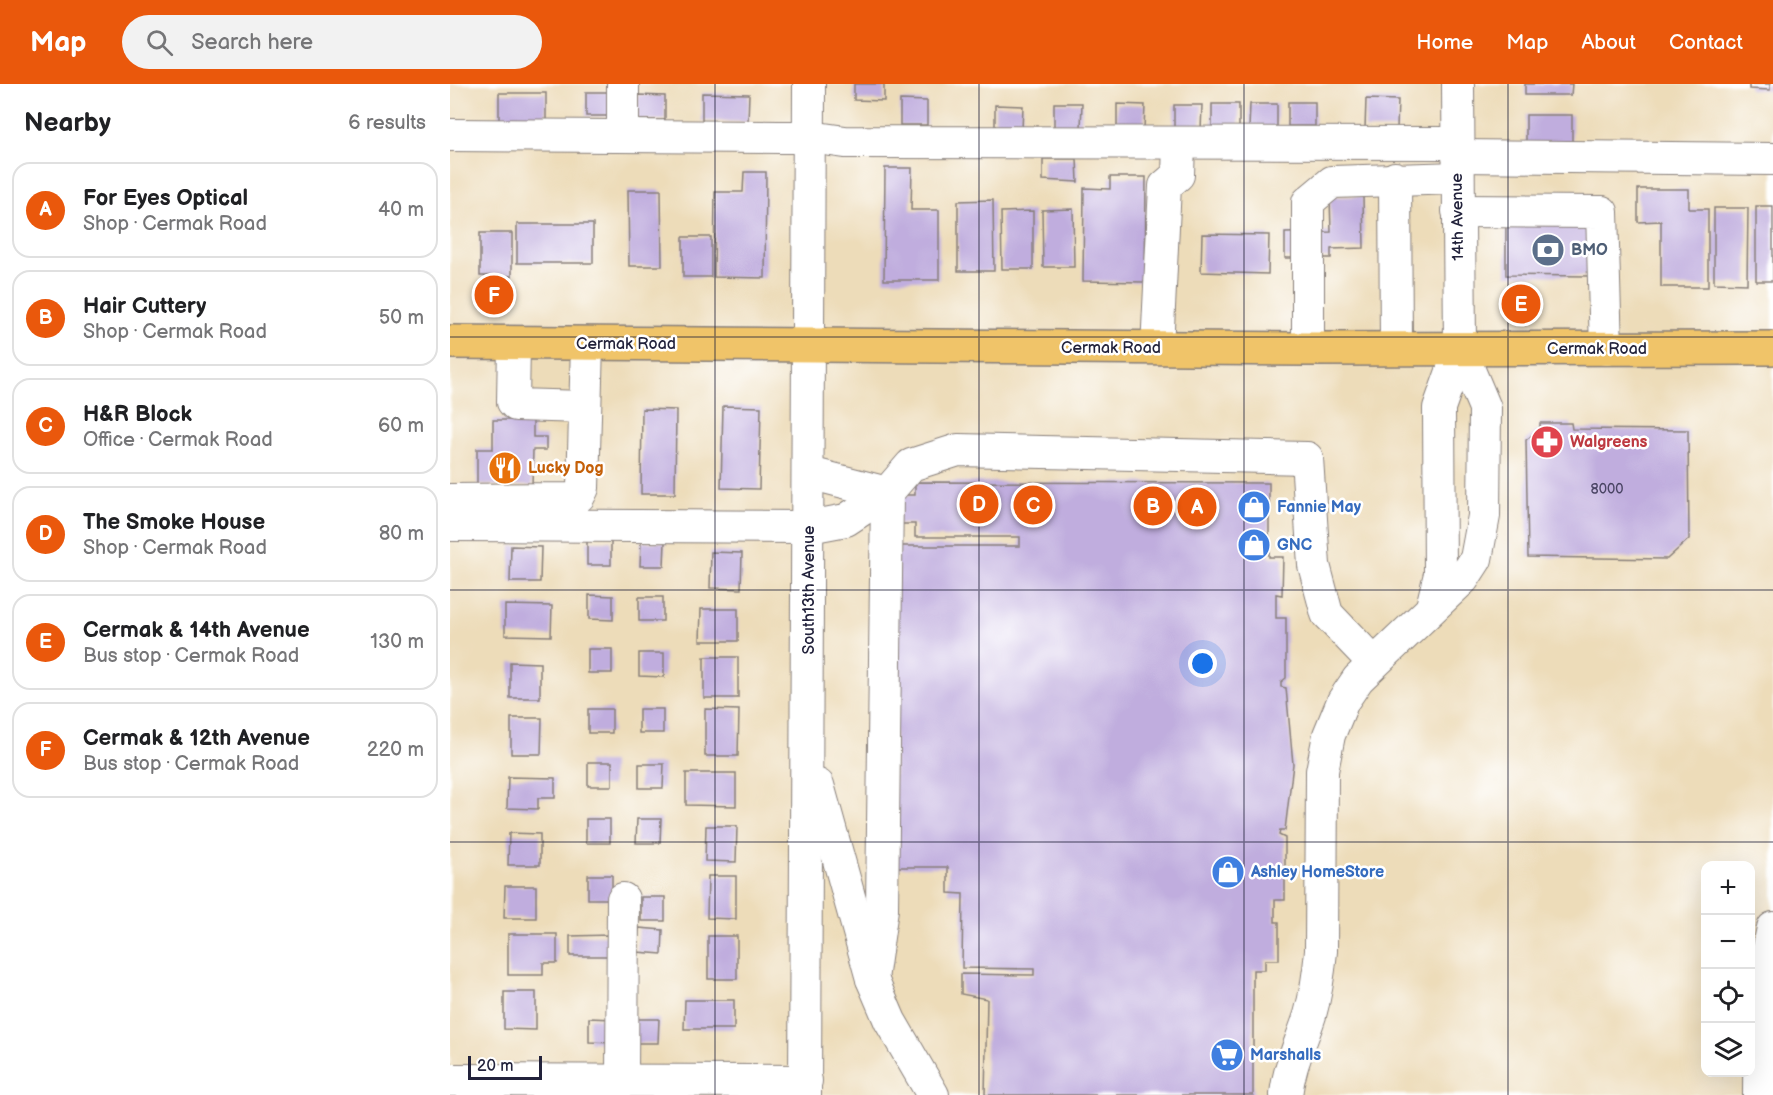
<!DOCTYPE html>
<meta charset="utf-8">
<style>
:root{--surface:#fff;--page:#f2f2f2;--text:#202124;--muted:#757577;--line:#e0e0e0;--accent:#ea580c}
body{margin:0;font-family:"Balsamiq Sans",sans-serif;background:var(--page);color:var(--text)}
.controls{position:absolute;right:18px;bottom:18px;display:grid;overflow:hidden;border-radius:12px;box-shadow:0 6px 24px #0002}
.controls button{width:54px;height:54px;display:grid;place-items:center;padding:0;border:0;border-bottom:2px solid var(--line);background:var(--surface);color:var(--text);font:30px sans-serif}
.scale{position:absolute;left:18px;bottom:15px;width:74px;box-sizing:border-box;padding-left:6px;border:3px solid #22223b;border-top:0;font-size:16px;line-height:21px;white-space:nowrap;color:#22223b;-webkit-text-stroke:4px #fff;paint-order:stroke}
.you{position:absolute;left:753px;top:580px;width:21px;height:21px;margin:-15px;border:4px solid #fff;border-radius:50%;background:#1a73e8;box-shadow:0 0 0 9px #1a73e833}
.badge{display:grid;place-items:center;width:39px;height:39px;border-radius:50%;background:var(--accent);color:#fff;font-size:20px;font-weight:700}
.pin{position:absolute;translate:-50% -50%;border:3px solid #fff;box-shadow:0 2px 6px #0006}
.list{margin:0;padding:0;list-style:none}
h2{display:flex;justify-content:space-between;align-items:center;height:78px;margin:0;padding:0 24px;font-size:26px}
h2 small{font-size:20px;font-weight:400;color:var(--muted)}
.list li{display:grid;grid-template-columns:39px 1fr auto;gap:18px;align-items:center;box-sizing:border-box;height:96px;margin:0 12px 12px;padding:0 12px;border:2px solid var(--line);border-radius:18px}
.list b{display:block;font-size:22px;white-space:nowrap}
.list p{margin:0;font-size:20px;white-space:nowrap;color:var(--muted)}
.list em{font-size:20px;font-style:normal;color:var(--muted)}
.icon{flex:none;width:33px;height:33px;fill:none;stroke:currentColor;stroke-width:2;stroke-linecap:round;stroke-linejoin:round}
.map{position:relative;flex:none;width:1323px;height:1011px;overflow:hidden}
header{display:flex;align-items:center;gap:36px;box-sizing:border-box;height:84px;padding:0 30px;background:var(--accent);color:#fff}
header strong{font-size:28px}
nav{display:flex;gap:33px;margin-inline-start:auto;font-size:21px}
.search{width:420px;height:54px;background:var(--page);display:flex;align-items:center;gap:15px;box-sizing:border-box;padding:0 21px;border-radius:33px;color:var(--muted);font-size:22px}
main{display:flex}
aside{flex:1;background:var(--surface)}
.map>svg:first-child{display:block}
</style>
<header>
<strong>Map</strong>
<div class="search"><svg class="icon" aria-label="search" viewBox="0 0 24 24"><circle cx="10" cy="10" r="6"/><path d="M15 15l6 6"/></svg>Search here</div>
<nav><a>Home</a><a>Map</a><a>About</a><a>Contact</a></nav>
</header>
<main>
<aside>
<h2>Nearby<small>6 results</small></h2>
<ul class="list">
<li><span class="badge">A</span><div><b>For Eyes Optical</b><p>Shop · Cermak Road</p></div><em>40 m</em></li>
<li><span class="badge">B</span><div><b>Hair Cuttery</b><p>Shop · Cermak Road</p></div><em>50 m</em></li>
<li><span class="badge">C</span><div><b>H&amp;R Block</b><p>Office · Cermak Road</p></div><em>60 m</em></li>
<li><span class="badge">D</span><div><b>The Smoke House</b><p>Shop · Cermak Road</p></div><em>80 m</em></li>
<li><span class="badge">E</span><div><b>Cermak &amp; 14th Avenue</b><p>Bus stop · Cermak Road</p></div><em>130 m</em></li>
<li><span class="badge">F</span><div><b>Cermak &amp; 12th Avenue</b><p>Bus stop · Cermak Road</p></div><em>220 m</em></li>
</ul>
</aside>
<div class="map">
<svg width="1323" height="1011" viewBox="0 0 1323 1011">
<rect width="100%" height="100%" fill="#fff"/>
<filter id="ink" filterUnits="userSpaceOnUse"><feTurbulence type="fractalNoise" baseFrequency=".0167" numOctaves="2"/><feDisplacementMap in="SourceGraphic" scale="12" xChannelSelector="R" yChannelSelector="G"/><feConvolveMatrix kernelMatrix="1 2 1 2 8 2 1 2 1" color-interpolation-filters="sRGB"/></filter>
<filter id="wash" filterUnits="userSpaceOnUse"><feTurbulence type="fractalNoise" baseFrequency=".008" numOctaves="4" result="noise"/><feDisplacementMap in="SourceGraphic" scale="24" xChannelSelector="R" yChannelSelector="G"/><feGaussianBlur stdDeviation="1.35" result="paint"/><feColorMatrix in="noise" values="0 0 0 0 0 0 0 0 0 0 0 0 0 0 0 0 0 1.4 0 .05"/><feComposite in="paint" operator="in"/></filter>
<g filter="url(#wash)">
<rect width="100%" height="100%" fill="#eddcb9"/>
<g id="blocks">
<g fill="#c0adde">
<polygon points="404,0 434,0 434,17 404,16"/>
<polygon points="1075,0 1122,0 1121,11 1075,11"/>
<polygon points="1299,0 1320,0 1320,6 1299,5"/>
<rect x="136" y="8" width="27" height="24"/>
<rect x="49" y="9" width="47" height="28"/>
<polygon points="252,9 299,10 298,38 252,37"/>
<polygon points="188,11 215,12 215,36 188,36"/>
<polygon points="916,15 948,16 947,45 915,45"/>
<polygon points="450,16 477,17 477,41 450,41"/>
<rect x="838" y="18" width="27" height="24"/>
<polygon points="604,19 632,19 631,44 604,43"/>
<polygon points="667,20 695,21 694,45 667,45"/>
<polygon points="762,20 789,20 789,45 762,44"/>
<polygon points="800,20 827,20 827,45 799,45"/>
<polygon points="545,21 573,22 572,46 545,46"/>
<polygon points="724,21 752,21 751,46 724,46"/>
<rect x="1076" y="31" width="46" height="29"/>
<polygon points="593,75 627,75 628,98 593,96"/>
<polygon points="435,84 462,84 461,126 489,126 489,196 434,196"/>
<polygon points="294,88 316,88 315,194 264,193 265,108 293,108"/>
<polygon points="660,93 696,93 695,198 633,197 634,104 660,105"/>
<polygon points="1188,105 1239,105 1239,125 1258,125 1258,203 1211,203 1211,137 1188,138"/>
<polygon points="178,106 211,106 212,182 179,182"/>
<polygon points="913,112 914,164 881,165 881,174 835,174 835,149 881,148 880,113"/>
<polygon points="543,116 544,187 508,187 508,117"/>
<rect x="1306" y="122" width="17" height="75"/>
<polygon points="1264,124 1298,124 1297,200 1264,199"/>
<polygon points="623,125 624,183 593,183 592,126"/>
<polygon points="583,127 583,185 552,185 551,128"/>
<rect x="67" y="140" width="76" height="39"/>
<polygon points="1056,140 1140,141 1140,192 1056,191"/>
<rect x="30" y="149" width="32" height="43"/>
<polygon points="752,150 819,151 818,190 751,188"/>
<rect x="233" y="153" width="28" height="40"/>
<polygon points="273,322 311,323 309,405 271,404"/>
<polygon points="192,325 226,326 225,410 191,410"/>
<polygon points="43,336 83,336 83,353 96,353 96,366 83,366 82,402 27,401 27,365 43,365"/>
<polygon points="1090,339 1121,339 1122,345 1238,346 1239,455 1217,475 1078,473 1076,356 1090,345"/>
<polygon points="465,398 819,399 819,473 833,473 832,511 826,510 826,534 836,534 836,594 831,598 831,603 836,604 843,680 835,746 830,746 829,751 835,754 835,816 825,816 825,838 829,838 829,876 815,876 815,886 803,886 803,1011 535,1011 537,915 511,910 511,890 584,891 584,885 512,884 513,810 498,809 498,783 444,783 445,462 570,462 570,453 465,453 465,440 449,440 449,411 465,411"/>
<rect x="137" y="457" width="24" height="24"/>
<polygon points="191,458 215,458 214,482 190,482"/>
<polygon points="61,462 91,463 90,498 60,498"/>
<polygon points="261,468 292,469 291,505 260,504"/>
<polygon points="139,511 163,512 163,536 139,535"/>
<rect x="189" y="513" width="24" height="24"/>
<polygon points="55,521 102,522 101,552 55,551"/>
<polygon points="251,525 288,525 288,557 250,557"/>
<rect x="138" y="565" width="24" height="24"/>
<polygon points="189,569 214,569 214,593 189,592"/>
<rect x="254" y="573" width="34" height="41"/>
<polygon points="60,578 90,579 90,614 60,614"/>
<rect x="138" y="625" width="24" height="24"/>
<rect x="189" y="625" width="24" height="24"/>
<polygon points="255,625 289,626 288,672 255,672"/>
<polygon points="61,634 92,634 91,670 61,670"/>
<rect x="138" y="678" width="24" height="24"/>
<polygon points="189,680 214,680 213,704 189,704"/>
<polygon points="236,689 286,689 286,722 236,721"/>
<polygon points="58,693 105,694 105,714 88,714 88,725 57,724"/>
<rect x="136" y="735" width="24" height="24"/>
<polygon points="187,735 211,735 210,759 186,759"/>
<polygon points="256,742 287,742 286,778 255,777"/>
<polygon points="59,749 90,750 90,781 58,781"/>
<rect x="138" y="791" width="24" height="24"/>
<polygon points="258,792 286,792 286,835 257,834"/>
<polygon points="55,802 86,802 86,834 54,834"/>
<rect x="191" y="813" width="24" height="24"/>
<polygon points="189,844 213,846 212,870 187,868"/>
<polygon points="58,850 107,850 107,879 93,879 93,891 58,891"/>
<polygon points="160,851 160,872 120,872 120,852"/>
<rect x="258" y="852" width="29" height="43"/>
<polygon points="54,908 86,908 86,946 54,945"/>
<polygon points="235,916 284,916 284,945 234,945"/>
<polygon points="139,934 163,935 163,959 139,958"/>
<polygon points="185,935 209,935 208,959 184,959"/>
</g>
</g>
</g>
<g filter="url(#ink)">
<use href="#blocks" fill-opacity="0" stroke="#887f7a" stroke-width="1.5"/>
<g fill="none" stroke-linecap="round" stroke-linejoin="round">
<g stroke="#887f7a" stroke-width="34">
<g id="minor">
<polyline points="173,0 173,52"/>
<polyline points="0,51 329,53 360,53 395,58 1008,59"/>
<polyline points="1008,72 1323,75"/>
<polyline points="945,94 946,265"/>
<polyline points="1008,127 1152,128 1156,265"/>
<polyline points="64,259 63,318 66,321 134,323"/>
<polyline points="707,264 715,102 728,91 729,59"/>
<polyline points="858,265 858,118 882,98 1008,94"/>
<polyline points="359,389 437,409"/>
<polyline points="0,416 122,415 129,412 133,404 137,260"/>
<polyline points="0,441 359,443 396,436 437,409 461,381 508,366 857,374 864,481 877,530 924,579"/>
<polyline points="982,523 990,490 989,324 1010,265 1008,0"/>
<polyline points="368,701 422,895 440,937 483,1011"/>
<polyline points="422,895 432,825 437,409"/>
<polyline points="0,996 356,997"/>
<polyline points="172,996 173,815"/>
<polyline points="355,1011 359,0"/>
<path d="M836,1011C839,982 851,959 860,931C866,910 869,889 871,867L872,687L879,651L893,617L908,595L1013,495L1026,475L1034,432L1035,324L1010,265"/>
<polyline points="1309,1011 1310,907 1323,844"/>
</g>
</g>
<g stroke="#887f7a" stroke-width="36">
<polyline id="major" points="0,258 858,265 1323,264"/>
</g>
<use href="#minor" stroke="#fff" stroke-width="32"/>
<use href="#major" stroke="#f0c469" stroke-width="33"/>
</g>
</g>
<path fill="none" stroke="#22223b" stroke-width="1.5" stroke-opacity="0.55" d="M265,0V1011M529,0V1011M794,0V1011M1058,0V1011M0,253H1323M0,506H1323M0,758H1323"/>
<defs>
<g id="bank-disc" transform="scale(1.725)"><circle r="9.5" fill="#5c6f8a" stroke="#fff"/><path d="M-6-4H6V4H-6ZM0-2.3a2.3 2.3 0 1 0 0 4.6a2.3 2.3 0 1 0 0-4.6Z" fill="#fff"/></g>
<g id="pharmacy-disc" transform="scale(1.725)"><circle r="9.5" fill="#e0444e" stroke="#fff"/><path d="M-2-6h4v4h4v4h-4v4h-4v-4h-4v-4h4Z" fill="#fff"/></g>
<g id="restaurant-disc" transform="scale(1.725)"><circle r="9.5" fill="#e8710a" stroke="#fff"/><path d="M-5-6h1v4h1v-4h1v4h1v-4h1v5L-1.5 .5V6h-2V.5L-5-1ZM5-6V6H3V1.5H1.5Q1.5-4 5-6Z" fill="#fff"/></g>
<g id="shop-disc" transform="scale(1.725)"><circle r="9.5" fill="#3f7fe0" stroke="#fff"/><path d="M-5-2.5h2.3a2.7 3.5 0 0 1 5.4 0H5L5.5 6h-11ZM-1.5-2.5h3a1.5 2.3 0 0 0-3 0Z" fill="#fff"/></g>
<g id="supermarket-disc" transform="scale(1.725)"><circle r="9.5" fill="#3f7fe0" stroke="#fff"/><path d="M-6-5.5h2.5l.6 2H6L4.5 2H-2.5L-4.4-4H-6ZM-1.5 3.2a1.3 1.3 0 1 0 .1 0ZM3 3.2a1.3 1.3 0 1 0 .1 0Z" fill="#fff"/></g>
</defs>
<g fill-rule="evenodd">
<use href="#bank-disc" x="1098" y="166"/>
<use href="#pharmacy-disc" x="1097" y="358"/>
<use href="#restaurant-disc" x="55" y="384"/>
<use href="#shop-disc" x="804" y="423"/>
<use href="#shop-disc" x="804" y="461"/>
<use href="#shop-disc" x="778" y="788"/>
<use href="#supermarket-disc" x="777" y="971"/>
</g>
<g text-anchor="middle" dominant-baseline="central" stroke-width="5" stroke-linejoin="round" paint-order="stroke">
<g font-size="14" fill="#4a4564">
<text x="1157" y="405">8000</text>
</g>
<g font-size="16" fill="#22223b" stroke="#fff">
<text transform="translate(1008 133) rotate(-91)">14th Avenue</text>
<text x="176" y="260">Cermak Road</text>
<text x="661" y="264">Cermak Road</text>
<text x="1147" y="265">Cermak Road</text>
<text transform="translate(359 506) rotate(-90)">South13th Avenue</text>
</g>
<g font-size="16" font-weight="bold" fill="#4e5e75" stroke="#fff" text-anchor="start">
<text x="1121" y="166">BMO</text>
</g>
<g font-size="16" font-weight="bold" fill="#be3a42" stroke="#fff" text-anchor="start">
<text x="1120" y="358">Walgreens</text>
</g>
<g font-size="16" font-weight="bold" fill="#c56008" stroke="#fff" text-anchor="start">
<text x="78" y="384">Lucky Dog</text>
</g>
<g font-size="16" font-weight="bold" fill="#366cbe" stroke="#fff" text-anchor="start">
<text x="827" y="423">Fannie May</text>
<text x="827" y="461">GNC</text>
<text x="801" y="788">Ashley HomeStore</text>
<text x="800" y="971">Marshalls</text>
</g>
</g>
</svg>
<div class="controls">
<button>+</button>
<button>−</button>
<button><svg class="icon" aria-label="locate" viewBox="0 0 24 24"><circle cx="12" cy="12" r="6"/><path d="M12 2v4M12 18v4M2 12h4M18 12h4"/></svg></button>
<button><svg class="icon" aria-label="layers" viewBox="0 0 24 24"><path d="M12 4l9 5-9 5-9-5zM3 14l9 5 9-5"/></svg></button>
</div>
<div class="scale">20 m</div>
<div class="you"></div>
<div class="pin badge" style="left:747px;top:423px">A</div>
<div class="pin badge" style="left:703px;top:422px">B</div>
<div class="pin badge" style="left:583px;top:421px">C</div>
<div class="pin badge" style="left:529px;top:420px">D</div>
<div class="pin badge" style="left:1071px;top:220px">E</div>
<div class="pin badge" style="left:44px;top:211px">F</div>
</div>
</main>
